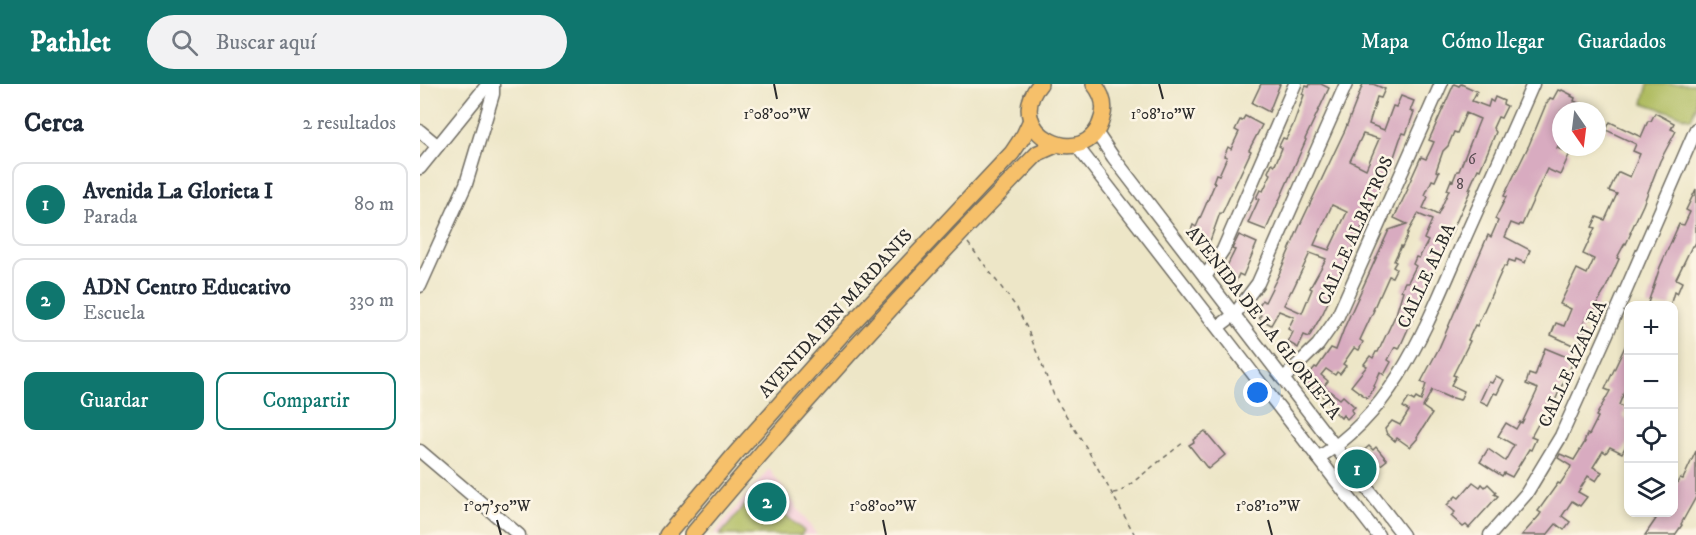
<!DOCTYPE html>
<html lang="es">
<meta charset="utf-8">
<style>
:root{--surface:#fff;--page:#f2f2f3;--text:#1f2937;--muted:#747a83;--line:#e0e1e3;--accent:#0f766e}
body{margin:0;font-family:"IM FELL DW Pica",serif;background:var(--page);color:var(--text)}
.controls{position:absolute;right:18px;bottom:18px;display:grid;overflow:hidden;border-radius:12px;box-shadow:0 3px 9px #0003}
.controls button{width:54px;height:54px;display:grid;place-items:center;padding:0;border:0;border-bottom:2px solid var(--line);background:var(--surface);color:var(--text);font:30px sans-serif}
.compass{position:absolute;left:1132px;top:18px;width:54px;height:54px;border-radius:50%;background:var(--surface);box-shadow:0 3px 9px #0003;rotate:166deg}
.you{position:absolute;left:838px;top:309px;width:21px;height:21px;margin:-15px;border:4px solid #fff;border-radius:50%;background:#1a73e8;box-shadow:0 0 0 9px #1a73e833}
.badge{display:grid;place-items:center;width:39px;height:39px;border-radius:50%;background:var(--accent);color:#fff;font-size:20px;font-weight:700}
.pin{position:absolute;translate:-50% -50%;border:3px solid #fff;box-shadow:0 2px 6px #0006}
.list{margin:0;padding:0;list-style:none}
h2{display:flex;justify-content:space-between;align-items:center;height:78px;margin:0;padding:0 24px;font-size:26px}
h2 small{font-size:20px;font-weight:400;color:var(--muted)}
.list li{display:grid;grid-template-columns:39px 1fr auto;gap:18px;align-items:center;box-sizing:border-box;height:84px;margin:0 12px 12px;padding:0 12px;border:2px solid var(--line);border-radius:12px}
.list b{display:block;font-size:22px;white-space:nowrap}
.list p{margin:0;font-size:20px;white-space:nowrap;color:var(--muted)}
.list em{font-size:20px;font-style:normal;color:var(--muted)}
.actions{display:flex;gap:12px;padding:18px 24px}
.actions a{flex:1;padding:14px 0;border:2px solid var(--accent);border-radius:12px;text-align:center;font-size:21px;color:var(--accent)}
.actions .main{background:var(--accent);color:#fff}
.icon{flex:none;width:33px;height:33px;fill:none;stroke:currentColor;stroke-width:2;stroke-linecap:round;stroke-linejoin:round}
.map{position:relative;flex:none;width:1276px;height:451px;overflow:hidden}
header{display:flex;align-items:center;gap:36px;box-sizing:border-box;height:84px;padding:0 30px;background:var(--accent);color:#fff}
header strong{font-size:28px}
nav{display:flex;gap:33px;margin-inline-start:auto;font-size:21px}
.search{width:420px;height:54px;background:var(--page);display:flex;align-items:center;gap:15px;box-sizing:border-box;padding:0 21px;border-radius:33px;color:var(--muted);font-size:22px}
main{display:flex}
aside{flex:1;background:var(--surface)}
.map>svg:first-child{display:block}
</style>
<header>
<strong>Pathlet</strong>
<div class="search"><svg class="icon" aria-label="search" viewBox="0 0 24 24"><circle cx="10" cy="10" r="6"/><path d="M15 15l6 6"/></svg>Buscar aquí</div>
<nav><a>Mapa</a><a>Cómo llegar</a><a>Guardados</a></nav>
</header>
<main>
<aside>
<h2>Cerca<small>2 resultados</small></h2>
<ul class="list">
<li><span class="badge">1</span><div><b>Avenida La Glorieta I</b><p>Parada</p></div><em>80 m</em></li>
<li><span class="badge">2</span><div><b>ADN Centro Educativo</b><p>Escuela</p></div><em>330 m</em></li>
</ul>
<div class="actions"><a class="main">Guardar</a><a>Compartir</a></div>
</aside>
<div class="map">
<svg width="1276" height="451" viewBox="0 0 1276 451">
<rect width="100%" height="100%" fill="#fcf5e5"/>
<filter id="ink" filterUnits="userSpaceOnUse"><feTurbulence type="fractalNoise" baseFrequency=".0167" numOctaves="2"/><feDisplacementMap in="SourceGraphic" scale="12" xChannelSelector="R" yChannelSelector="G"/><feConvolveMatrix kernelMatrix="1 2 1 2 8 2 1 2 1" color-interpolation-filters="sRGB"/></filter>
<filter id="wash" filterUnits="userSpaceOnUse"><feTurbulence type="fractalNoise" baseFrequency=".008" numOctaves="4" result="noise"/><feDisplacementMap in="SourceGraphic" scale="24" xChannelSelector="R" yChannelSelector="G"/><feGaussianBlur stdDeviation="1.35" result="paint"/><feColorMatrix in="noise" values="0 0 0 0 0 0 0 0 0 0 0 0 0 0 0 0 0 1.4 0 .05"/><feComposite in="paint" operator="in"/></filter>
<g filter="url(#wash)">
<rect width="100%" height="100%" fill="#ede6c7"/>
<polygon fill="#f5cfdb" points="349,385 397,451 293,451"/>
<g fill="#aebb5e" stroke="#6c7344" stroke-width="1.5">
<polygon points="1228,0 1276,0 1276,21 1271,35 1223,19"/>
<polygon points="337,407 384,447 381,451 300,451"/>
</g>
<g id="blocks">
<g fill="#d8abc0" fill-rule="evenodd">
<polygon points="841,0 860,0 849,28 832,19"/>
<polygon points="890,0 901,0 909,4 885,55 886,56 846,146 828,139 839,115 836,114 840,106 843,107 851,90 848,88 852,79 855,81 862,64 859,62 863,54 866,55 873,41 884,11 882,10 886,2 889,3"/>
<path d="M943,0H953L965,5L961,14L957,13L949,40L964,46L973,22L976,23L981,12L994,17L990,27L994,28L986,50L983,49L980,55L974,73L903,229L889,253L884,251L878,264L868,258L873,248L868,245L874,233L859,227L851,241L839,234L841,231L836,229L842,216L845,218L859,190L880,141L925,46ZM943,50L959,55L946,85L930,77ZM912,121L927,128L909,166L894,161ZM890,169L906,175L890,204L892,205L882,229L864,221L871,207H872Z"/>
<path d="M1034,0L1039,2L1041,0L1057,7L1052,17L1068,23L1070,16L1073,18L1075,13L1084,17L1083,20L1087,22L1081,34L1078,33L1073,44L1076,48L1060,86L1058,85L1049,105H1051L979,265L975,263L968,276L971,278L964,291L960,288L954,302L955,303L947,314L931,302L947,282L944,280L950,272L953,274L956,268H958L976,230L983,207L981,206L985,198H988L996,182L993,180L996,173L999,174L1008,157L1004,155L1012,136L998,130L987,150H988L982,163L981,162L974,177L976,178L973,183L976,185L972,193L969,192L960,212H959L953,226H954L940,256L943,258L939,266L934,264L923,280L926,282L920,290L917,288L915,291L906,285L901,291L908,297L904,302L907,305L920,315L923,312L935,323L931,326L933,329L927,335L923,331L921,334L908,321L910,319L897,308L891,303L888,307L883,303L889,295L887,294L890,289L895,283L897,284L911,264L916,266L925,242L969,146L987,140L974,134L988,105L987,104L1001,73L1006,75L1010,67L1014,58L1009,56ZM1046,29L1060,35L1039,87H1037L1033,97L1031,96L1027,106H1029L1018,131L1003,124L1008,113L1005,111L1012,96L1015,97L1019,88L1016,87L1023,67L1028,62L1034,48L1037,49Z"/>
<polygon points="1138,6 1141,7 1142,6 1152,11 1151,12 1155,14 1154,17 1175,27 1141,27 1141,49 1138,53 1141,55 1137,64 1150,69 1140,91 1127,85 1102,141 1100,140 1099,142 1091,139 1085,153 1110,166 1105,179 1096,175 1095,178 1089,176 1086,183 1084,182 1057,242 1055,241 1048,256 1050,257 1033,291 1036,292 1031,301 1044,307 1040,316 1030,313 1030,314 1012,306 1003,323 1010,328 1010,329 1012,330 997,353 998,354 990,363 977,354 975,357 967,350 965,345 972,337 980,341 989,327 983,323 989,314 994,317 996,314 1001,317 1006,300 1001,298 1019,264 1068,151 1071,153 1078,137 1075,135 1086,113 1084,112 1109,61 1126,20 1130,14 1133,15"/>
<polygon points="1235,29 1254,39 1251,45 1256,47 1240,77 1223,121 1210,149 1211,149 1206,160 1205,159 1197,174 1199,175 1184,208 1179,216 1172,235 1166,233 1160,248 1166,250 1162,258 1160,257 1157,263 1131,251 1136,239 1144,242 1151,225 1140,220 1157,185 1167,190 1174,175 1163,170 1175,144 1172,143 1177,133 1185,136 1197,110 1189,107 1197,90 1199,88 1210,93 1220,70 1213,67 1216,60 1186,46 1190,38 1221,53 1228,37 1231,37"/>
<polygon points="825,32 842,41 829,66 831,67 804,125 802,129 800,129 790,157 785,155 783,158 769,152 773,141 776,143 784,125 795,99 793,98 796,90 799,91 807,73 804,72 808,63 811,65 819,48 815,46 820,36 822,37"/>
<polygon points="1276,105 1276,158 1274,162 1272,162 1256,195 1262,198 1257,210 1254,208 1250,222 1227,222 1240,183 1259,140 1264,141 1270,128 1266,126"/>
<polygon points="819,151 837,159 823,192 819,190 815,199 803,194 807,182 815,166 812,165"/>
<polygon points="1209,254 1209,307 1205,306 1199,321 1206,325 1203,333 1209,336 1209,356 1202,369 1190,363 1186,369 1183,367 1173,383 1182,388 1176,397 1168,392 1158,408 1167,413 1160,422 1152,417 1142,432 1150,438 1144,446 1136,440 1127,451 1102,451 1119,432 1121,429 1118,427 1138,399 1140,400 1150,385 1151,382 1138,374 1140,370 1154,376 1165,358 1164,358 1167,350 1169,351 1178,333 1176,332 1190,307 1185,305"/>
<polygon points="1125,264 1154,276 1130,327 1128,327 1125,335 1122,333 1111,353 1116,355 1111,366 1109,365 1092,393 1084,389 1082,392 1060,378 1068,365 1085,377 1094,361 1078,352 1086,339 1096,345 1100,338 1102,339 1118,305 1106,300 1109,290 1115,292"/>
<polygon points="1076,292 1084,296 1077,310 1074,309 1068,321 1060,317 1069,298 1072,299"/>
<polygon points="785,347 805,371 788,385 769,361 774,358 773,356"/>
<polygon points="949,362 953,366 956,363 967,376 958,383 951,375 949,377 942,368"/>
<polygon points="1276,367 1276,413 1261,440 1262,441 1255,451 1225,451 1236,435 1225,429 1254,429 1254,400 1256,401 1260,394 1263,395"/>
<polygon points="1053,398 1060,403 1062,400 1065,403 1068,400 1076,408 1074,410 1078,412 1049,444 1046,441 1043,443 1031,432 1035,428 1027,421 1036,412 1039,414"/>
</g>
</g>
</g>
<g filter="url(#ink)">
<use href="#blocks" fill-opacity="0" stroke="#6f6c62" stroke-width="1.5"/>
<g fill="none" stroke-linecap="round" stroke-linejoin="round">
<g stroke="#6f6c62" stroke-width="15">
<g id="minor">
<polyline points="0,47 18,62"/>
<polyline points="676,48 693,73 983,451"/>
<polyline points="656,61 958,451"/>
<polyline points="0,84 68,0"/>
<polyline points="785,193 803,166 875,0"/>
<polyline points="0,202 46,100 73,10 73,0"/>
<polyline points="798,243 814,231 838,199 926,0"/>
<polyline points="863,295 898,261 917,234 1021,0"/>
<polyline points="0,367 99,451"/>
<path d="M898,374C977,326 1007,239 1043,158C1066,106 1090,53 1113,0"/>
<polyline points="1070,451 1106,410 1141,352 1186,252 1276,45"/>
</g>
</g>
<g stroke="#6f6c62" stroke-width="18">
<g id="major">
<path d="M620,0C579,48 667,92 682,34C686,22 682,10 674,0"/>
<polyline points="247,451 316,369 423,249 592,69 604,51 611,36"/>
<path d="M272,451C382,319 498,192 618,69L636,61"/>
</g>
</g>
<g stroke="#6f6c62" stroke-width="1.5" stroke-dasharray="4.5 4.5" stroke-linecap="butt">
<polyline points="548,159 597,224 607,244 635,314 666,363 715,451"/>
<polyline points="693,409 700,408 708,402 764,358"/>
</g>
<use href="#minor" stroke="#fff" stroke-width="12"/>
<use href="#major" stroke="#f6c06b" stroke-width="15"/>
</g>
</g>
<path fill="none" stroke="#2b2b2b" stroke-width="2" d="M354,0L357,15M739,0L743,15M77,436L81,451M463,436L466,451M848,436L852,451"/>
<g text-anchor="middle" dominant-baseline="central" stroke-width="5" stroke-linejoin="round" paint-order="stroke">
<g font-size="15" fill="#564b50">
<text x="1052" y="75">6</text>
<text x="1040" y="100">8</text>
</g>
<g font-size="18" fill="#2b2b2b" stroke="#fcf5e5">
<text transform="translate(936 147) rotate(-66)">CALLE ALBATROS</text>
<text transform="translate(1007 192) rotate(-65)">CALLE ALBA</text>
<text transform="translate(416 230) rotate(-48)">AVENIDA IBN MARDANIS</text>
<text transform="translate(843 239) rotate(52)">AVENIDA DE LA GLORIETA</text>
<text transform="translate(1153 280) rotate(-65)">CALLE AZALEA</text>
</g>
</g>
<g font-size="15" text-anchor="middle" fill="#2b2b2b" stroke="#fcf5e5" stroke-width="5" stroke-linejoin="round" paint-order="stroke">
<text x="357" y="35">1°08'00"W</text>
<text x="743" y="35">1°08'10"W</text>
<text x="77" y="427">1°07'50"W</text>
<text x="463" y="427">1°08'00"W</text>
<text x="848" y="427">1°08'10"W</text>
</g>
</svg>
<div class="controls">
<button>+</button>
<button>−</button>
<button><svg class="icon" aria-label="locate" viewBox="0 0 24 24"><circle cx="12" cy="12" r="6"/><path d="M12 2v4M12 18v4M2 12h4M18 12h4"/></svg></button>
<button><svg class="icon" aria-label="layers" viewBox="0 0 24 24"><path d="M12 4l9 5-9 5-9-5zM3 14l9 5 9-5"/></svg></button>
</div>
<svg class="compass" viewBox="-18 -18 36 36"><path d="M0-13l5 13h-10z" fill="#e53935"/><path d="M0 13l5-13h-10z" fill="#747a83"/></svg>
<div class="you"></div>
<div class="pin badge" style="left:937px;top:385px">1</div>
<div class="pin badge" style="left:347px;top:418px">2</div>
</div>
</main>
